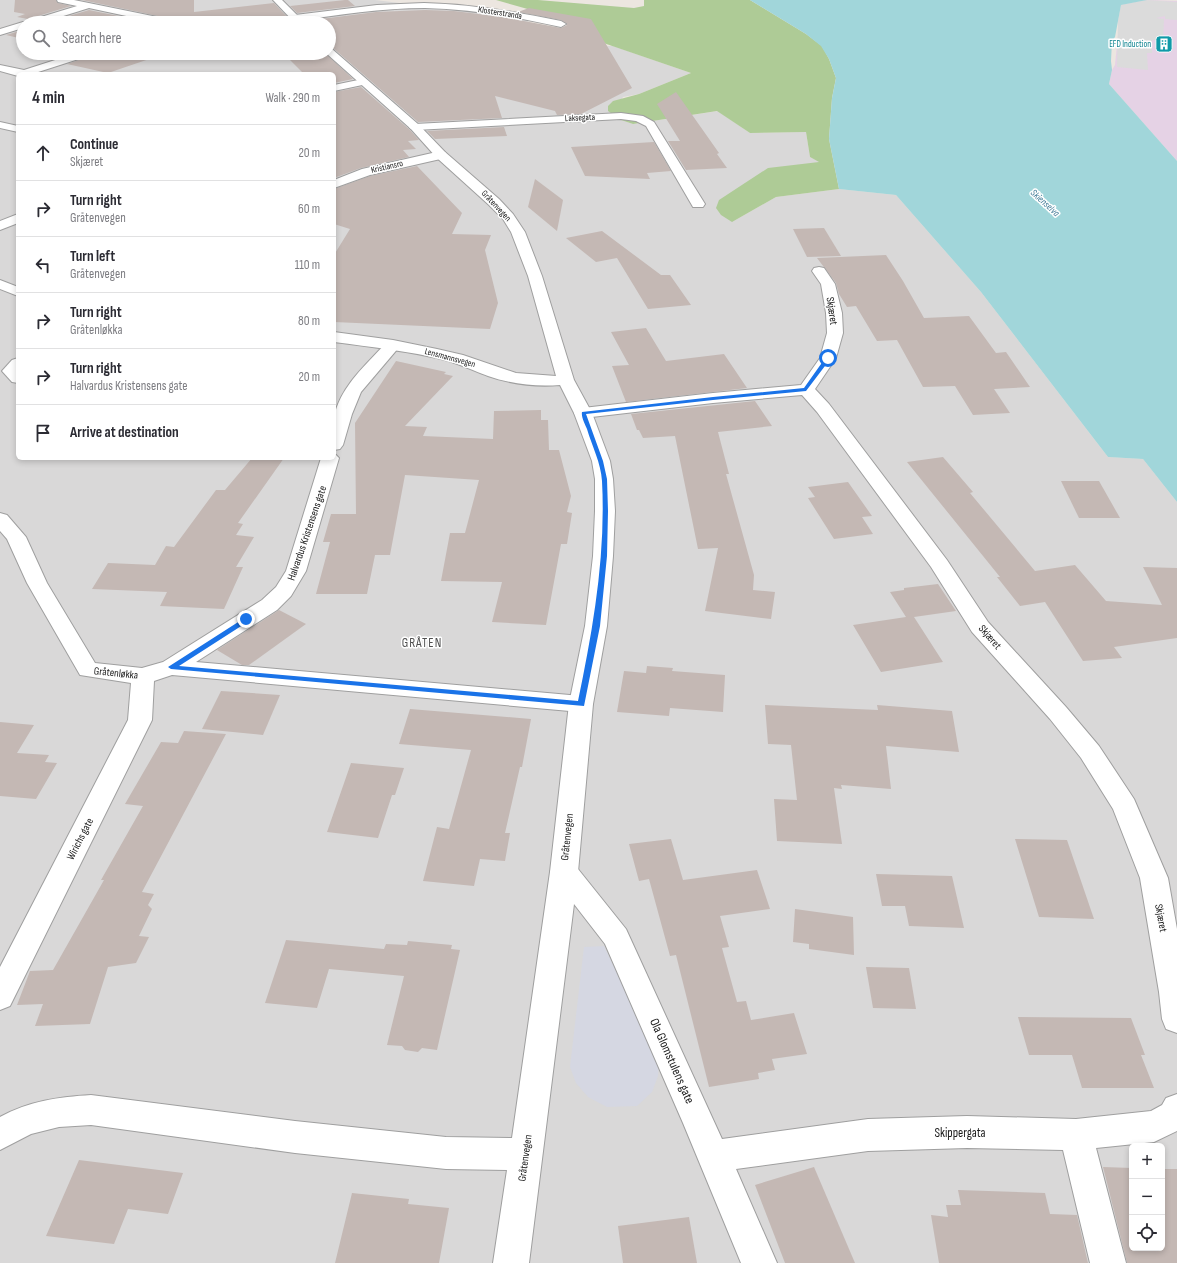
<!DOCTYPE html>
<meta charset="utf-8">
<style>
:root{--surface:#fff;--page:#f2f2f3;--text:#2b2b33;--muted:#7c7c81;--line:#e1e1e2}
body{margin:0;font-family:"Sofia Sans Condensed",sans-serif;background:var(--page);color:var(--text)}
.controls{position:absolute;right:12px;bottom:12px;display:grid;overflow:hidden;border-radius:6px;box-shadow:0 2px 6px #0003}
.controls button{width:36px;height:36px;display:grid;place-items:center;padding:0;border:0;border-bottom:1px solid var(--line);background:var(--surface);color:var(--text);font:20px sans-serif}
.stop{position:absolute;width:12px;height:12px;margin:-9px;border:3px solid #1a73e8;border-radius:50%;background:#fff}
.stop.end{background:#1a73e8;border-color:#fff;box-shadow:0 1px 4px #0008}
.list{margin:0;padding:0;list-style:none}
h2{display:flex;justify-content:space-between;align-items:center;height:52px;margin:0;padding:0 16px;font-size:17px}
h2 small{font-size:13px;font-weight:400;color:var(--muted)}
.list li{display:grid;grid-template-columns:26px 1fr auto;gap:12px;align-items:center;box-sizing:border-box;height:56px;padding:0 16px;border-top:1px solid var(--line)}
.list b{display:block;font-size:15px;white-space:nowrap}
.list p{margin:0;font-size:13px;white-space:nowrap;color:var(--muted)}
.list em{font-size:13px;font-style:normal;color:var(--muted)}
.icon{flex:none;width:22px;height:22px;fill:none;stroke:currentColor;stroke-width:2;stroke-linecap:round;stroke-linejoin:round}
.map{position:relative;flex:none;width:1177px;height:1263px;overflow:hidden}
.search{position:absolute;background:var(--surface);box-shadow:0 2px 6px #0003;left:16px;top:16px;width:320px;height:44px;display:flex;align-items:center;gap:10px;box-sizing:border-box;padding:0 14px;border-radius:22px;color:var(--muted);font-size:15px}
.panel{position:absolute;background:var(--surface);box-shadow:0 2px 6px #0003;left:16px;top:72px;width:320px;height:388px;border-radius:6px}
.map>svg:first-child{display:block}
</style>
<div class="map">
<svg width="1177" height="1263" viewBox="0 0 1177 1263">
<rect width="100%" height="100%" fill="#ece6e0"/>
<path fill="#d9d8d8" fill-rule="evenodd" d="M0,0H375L530,19L513,40L530,47L613,46L691,73L639,94L623,97L612,115L621,120L633,124L718,111L750,133L806,132L810,157L820,162L732,222L776,197L839,189L896,195L981,292L1108,457L1143,459L1177,502V1263H0ZM23,23H329V53H23ZM18,74H334V458H18ZM1132,1146H1162V1248H1132Z"/>
<polygon fill="#e5d2e5" points="1147,0 1177,1 1177,161 1109,84 1112,70 1115,65 1121,5"/>
<polygon fill="#aecb96" points="496,0 538,0 634,8 644,6 644,0 750,0 806,34 822,46 829,59 836,78 832,98 829,139 839,189 776,197 732,222 721,215 716,208 719,200 768,168 819,162 810,157 806,132 750,133 717,111 633,124 621,120 608,111 608,106 613,101 639,94 691,73 586,37 581,24"/>
<polygon fill="#dbdbdb" points="1147,0 1177,2 1177,20 1165,19 1165,16 1156,18 1164,19 1163,41 1152,40 1152,53 1147,53 1148,70 1117,67 1118,21 1121,5"/>
<polygon fill="#d5d7e2" points="604,946 659,1058 658,1076 652,1092 637,1106 607,1107 588,1097 576,1083 570,1067 584,947"/>
<polygon fill="#a1d6da" points="750,0 1171,0 1147,0 1121,5 1115,37 1112,41 1111,61 1112,70 1109,84 1177,161 1177,502 1143,459 1108,457 981,292 896,195 839,189 829,139 832,98 836,78 829,59 821,46 806,34"/>
<g fill="#c4b8b4">
<polygon points="15,0 56,0 58,3 71,6 28,19 17,17 25,14 14,12"/>
<polygon points="82,0 194,0 194,12 274,3 293,23 178,23 172,19"/>
<polygon points="345,0 348,0 355,6 297,13 290,6"/>
<polygon points="529,8 591,19 632,88 581,114 557,115 555,111 495,96 502,118 418,122 333,48 329,47 329,23 306,23 305,21 376,12 425,10 454,11 503,17 561,28 567,25 561,20 518,12"/>
<polygon points="89,10 152,23 46,23"/>
<polygon points="23,30 23,39 6,35"/>
<polygon points="27,53 72,53 49,60 22,54"/>
<polygon points="93,53 167,53 108,73 67,64 91,56"/>
<polygon points="283,53 325,53 353,79 334,83 334,74 304,74"/>
<polygon points="361,87 410,130 419,140 408,141 416,149 403,150 409,157 361,168 334,178 334,92"/>
<polygon points="676,92 719,153 717,154 727,168 686,170 668,141 680,141 657,104"/>
<polygon points="504,127 507,136 435,139 427,131"/>
<polygon points="654,142 671,171 647,173 650,179 585,176 571,147"/>
<polygon points="417,166 462,213 452,234 491,235 485,250 498,303 490,329 334,322 334,255 350,229 334,224 334,189 370,176"/>
<polygon points="535,179 563,200 557,231 528,207"/>
<polygon points="824,228 841,256 807,257 793,229"/>
<polygon points="602,231 661,275 670,275 691,305 648,309 617,258 596,262 566,238"/>
<polygon points="886,255 903,281 924,318 969,316 996,353 1006,352 1030,387 994,389 1010,413 973,415 955,386 923,387 897,340 877,341 856,306 847,307 839,294 836,283 817,258"/>
<polygon points="646,328 666,361 724,354 747,388 626,402 612,366 629,365 611,332"/>
<polygon points="396,361 446,372 444,374 453,376 405,426 427,427 423,436 493,439 494,411 541,410 541,420 548,420 549,450 559,450 571,496 567,512 572,513 567,544 561,544 546,625 492,622 502,582 441,581 450,533 465,533 479,480 405,475 390,555 375,555 367,594 316,594 330,542 323,542 331,514 356,514 355,423"/>
<polygon points="755,401 772,426 718,432 729,474 726,474 754,575 753,590 775,592 771,619 705,611 718,548 698,549 675,436 643,438 639,430 637,430 631,414"/>
<polygon points="943,457 973,492 970,493 1035,571 1075,565 1106,601 1162,605 1143,567 1177,568 1177,638 1114,647 1122,658 1083,661 1045,602 1020,606 997,577 1000,577 907,462"/>
<polygon points="252,458 284,458 238,523 243,524 236,535 254,537 236,567 243,567 224,609 160,606 167,592 92,589 108,563 155,565 166,546 174,547 216,490 225,490"/>
<polygon points="1061,481 1099,481 1120,518 1079,518"/>
<polygon points="848,482 872,516 862,517 873,534 834,539 808,498 815,497 808,487"/>
<polygon points="938,584 956,611 914,617 943,662 881,672 853,625 906,617 890,592 904,590 904,588"/>
<polygon points="279,610 306,624 249,665 242,665 217,650"/>
<polygon points="647,666 673,668 672,671 725,675 723,712 670,708 669,716 617,712 624,671 646,673"/>
<polygon points="221,691 280,695 263,735 202,729"/>
<polygon points="765,705 878,710 877,705 952,711 959,752 886,746 891,789 841,785 842,789 834,788 842,844 777,841 774,799 797,800 791,745 768,744"/>
<polygon points="410,709 531,719 522,767 520,767 505,833 510,833 505,861 480,859 474,886 423,881 437,827 449,829 471,750 399,744"/>
<polygon points="0,722 34,725 17,753 49,755 45,762 57,763 36,799 0,796"/>
<polygon points="184,731 226,734 142,892 154,894 148,905 152,909 139,936 149,937 136,963 108,967 90,1024 35,1026 43,1004 17,1005 30,971 53,970 104,880 101,880 143,806 125,804 161,742 178,743"/>
<polygon points="351,763 404,768 395,795 392,795 378,838 327,832"/>
<polygon points="671,839 683,880 757,870 770,909 720,916 729,947 722,948 737,1002 746,1001 751,1020 794,1013 807,1054 772,1059 775,1070 758,1073 759,1079 709,1087 676,955 670,956 649,879 639,881 629,844"/>
<polygon points="1015,839 1067,840 1094,919 1039,917"/>
<polygon points="876,874 952,876 964,928 909,926 905,906 882,906"/>
<polygon points="795,909 853,917 854,955 809,949 809,944 793,942"/>
<polygon points="286,940 384,949 386,944 407,945 408,941 452,945 451,949 460,950 437,1050 422,1048 418,1052 405,1050 402,1046 387,1045 404,976 329,969 317,1008 265,1003"/>
<polygon points="866,967 909,968 916,1009 873,1008"/>
<polygon points="1018,1017 1131,1018 1145,1055 1141,1055 1154,1088 1082,1088 1072,1055 1029,1055"/>
<polygon points="79,1160 183,1173 168,1214 128,1209 114,1244 46,1236"/>
<polygon points="814,1167 855,1263 785,1263 755,1185"/>
<polygon points="1103,1167 1132,1168 1132,1248 1162,1248 1162,1169 1177,1169 1177,1263 1127,1263"/>
<polygon points="958,1190 1045,1193 1050,1214 1077,1215 1088,1263 939,1263 931,1215 948,1217 946,1205 961,1205"/>
<polygon points="352,1193 409,1199 408,1204 449,1208 439,1263 335,1263"/>
<polygon points="689,1217 697,1263 623,1263 618,1226"/>
</g>
<g fill="none" stroke-linecap="round" stroke-linejoin="round">
<g stroke="#9f9f9f" stroke-width="2">
<g id="minor">
<polygon points="57,0 74,0 172,20 177,23 159,23 89,8 41,23 26,23 28,21 77,6 58,2"/>
<path d="M424,3C470,4 515,12 561,21L566,24L561,27C516,17 471,9 425,8C382,8 338,15 295,21L290,18L295,15L377,5Z"/>
<polygon points="23,22 26,23 23,23 23,28 0,35 0,29"/>
<polygon points="77,53 92,53 91,55 32,74 18,74 18,76 0,71 0,65 24,70"/>
<polygon points="363,79 367,80 368,82 367,84 334,91 334,85"/>
<polygon points="621,113 643,116 654,122 705,204 703,207 693,207 646,126 636,121 621,119 415,130 411,129 409,127 411,125 415,124"/>
<polygon points="0,122 18,126 18,132 0,128"/>
<polygon points="441,151 445,152 447,155 445,158 370,175 334,188 334,180 362,169"/>
<polygon points="18,214 18,223 0,230 0,221"/>
<polygon points="819,267 824,268 835,284 842,313 843,333 836,358 815,389 829,404 947,560 988,622 1066,707 1099,746 1134,799 1168,878 1177,929 1177,1033 1166,1029 1162,1019 1159,992 1140,878 1113,809 1081,758 1050,719 972,632 931,567 817,412 802,395 713,403 583,418 577,417 574,413 577,409 583,408 713,393 801,385 820,358 827,333 826,313 821,284 812,271 814,268"/>
<path d="M392,341L398,343L400,346L361,392L352,414L343,445L340,449L334,450C334,439 332,424 335,413C343,384 367,364 386,343Z"/>
<polygon points="18,358 18,383 12,382 2,371 12,360"/>
<polygon points="334,453 339,458 306,571 291,596 277,610 196,662 581,696 589,698 593,704 589,710 581,712 172,675 154,681 152,720 10,1006 0,1010 0,967 128,720 131,683 80,675 27,583 7,539 0,531 0,513 7,515 26,537 47,583 95,663 142,668 163,662 262,600 276,587 286,571 321,458 334,458"/>
<path d="M564,861L574,864L626,929L722,1139L868,1119L967,1116L1076,1119L1151,1111L1162,1105L1166,1098L1177,1094V1131L1154,1142L1096,1148L1126,1263H1090L1063,1150L967,1148L868,1151L736,1169L777,1263H741L683,1123L605,944L574,904L529,1263H493L507,1170L446,1169L295,1153L91,1125L59,1127L31,1134L0,1150V1117C29,1101 59,1097 91,1095L295,1121L446,1137L512,1138L550,872L554,864Z"/>
</g>
</g>
<g stroke="#9f9f9f" stroke-width="2">
<g id="tertiary">
<polygon points="273,0 282,0 305,23 295,23"/>
<path d="M329,48L332,49L419,125L445,152L499,199L513,214L525,232L542,276L574,380L592,413L610,461L613,479L615,511L613,556L607,626L593,704L578,872L574,880L564,883L554,880L550,872L569,704L585,626L593,556L595,511V479L592,461L574,413L560,385C536,387 511,384 488,376C474,371 460,364 445,360C409,351 371,347 334,342V332L393,340L437,349L463,355L516,373L556,376L528,276L511,232L503,219L489,205L437,158L411,129L326,53H329Z"/>
<polygon points="0,280 18,287 18,296 0,289"/>
</g>
</g>
<use href="#minor" fill="#fff" fill-rule="evenodd"/>
<use href="#tertiary" fill="#fff" fill-rule="evenodd"/>
</g>
<path fill="#1a73e8" d="M826,357L831,358L806,391L713,400L586,414L603,461L607,479L608,511L607,556L600,626L584,706L171,669L168,667L246,617L250,619L249,621L179,666L578,701C593,629 606,555 602,481C601,463 592,446 587,429C585,424 581,417 582,412L713,397L804,388Z"/>
<defs>
<g id="building-square" transform="scale(0.9)"><rect x="-9" y="-9" width="18" height="18" rx="4" fill="#0f9aa8" stroke="#fff"/><path d="M-4-6H4V6H1V3H-1V6H-4ZM-2.5-4.3h1.7v1.8h-1.7ZM.8-4.3h1.7v1.8H.8ZM-2.5-1h1.7V.8h-1.7ZM.8-1h1.7V.8H.8Z" fill="#fff"/></g>
</defs>
<g fill-rule="evenodd">
<use href="#building-square" x="1164" y="44"/>
</g>
<g text-anchor="middle" dominant-baseline="central" stroke-width="3" stroke-linejoin="round" paint-order="stroke">
<g font-size="9" fill="#1b1b1b" stroke="#fff">
<text transform="translate(500 13) rotate(9)">Klosterstranda</text>
<text transform="translate(580 118) rotate(-3)">Laksegata</text>
<text transform="translate(387 167) rotate(-13)">Kristiansro</text>
<text transform="translate(496 206) rotate(47)">Gråtenvegen</text>
<text transform="translate(450 358) rotate(15)">Lensmannsvegen</text>
</g>
<g font-size="9" fill="#0d838f" stroke="#fff" text-anchor="end">
<text x="1151" y="44">EFD Induction</text>
</g>
<g font-size="10" font-style="italic" fill="#447c98" stroke="#fff">
<text transform="translate(1045 203) rotate(42)">Skienselva</text>
</g>
<g font-size="11" fill="#1b1b1b" stroke="#fff">
<text transform="translate(832 311) rotate(82)">Skjæret</text>
<text transform="translate(307 533) rotate(-71)">Halvardus Kristensens gate</text>
<text transform="translate(990 637) rotate(49)">Skjæret</text>
<text transform="translate(116 673) rotate(6)">Gråtenløkka</text>
<text transform="translate(567 837) rotate(-84)">Gråtenvegen</text>
<text transform="translate(80 839) rotate(-63)">Wirichs gate</text>
<text transform="translate(1161 918) rotate(80)">Skjæret</text>
<text transform="translate(525 1158) rotate(-82)">Gråtenvegen</text>
</g>
<g font-size="13" letter-spacing="1" fill="#4e4e4e" stroke="#fff">
<text x="422" y="643">GRÅTEN</text>
</g>
<g font-size="13" fill="#1b1b1b" stroke="#fff">
<text transform="translate(672 1061) rotate(66)">Ola Glomstulens gate</text>
<text x="960" y="1133">Skippergata</text>
</g>
</g>
</svg>
<div class="controls">
<button>+</button>
<button>−</button>
<button><svg class="icon" aria-label="locate" viewBox="0 0 24 24"><circle cx="12" cy="12" r="6"/><path d="M12 2v4M12 18v4M2 12h4M18 12h4"/></svg></button>
</div>
<div class="stop" style="left:828px;top:358px"></div>
<div class="stop end" style="left:246px;top:619px"></div>
<div class="search"><svg class="icon" aria-label="search" viewBox="0 0 24 24"><circle cx="10" cy="10" r="6"/><path d="M15 15l6 6"/></svg>Search here</div>
<section class="panel">
<h2>4 min<small>Walk · 290 m</small></h2>
<ul class="list">
<li><svg class="icon" aria-label="ahead" viewBox="0 0 24 24"><path d="M12 20V5M6 11l6-6 6 6"/></svg><div><b>Continue</b><p>Skjæret</p></div><em>20 m</em></li>
<li><svg class="icon" aria-label="right" viewBox="0 0 24 24"><path d="M7 20v-9h11M14 6l5 5-5 5"/></svg><div><b>Turn right</b><p>Gråtenvegen</p></div><em>60 m</em></li>
<li><svg class="icon" aria-label="left" viewBox="0 0 24 24"><path d="M17 20v-9H6M10 6l-5 5 5 5"/></svg><div><b>Turn left</b><p>Gråtenvegen</p></div><em>110 m</em></li>
<li><svg class="icon" aria-label="right" viewBox="0 0 24 24"><path d="M7 20v-9h11M14 6l5 5-5 5"/></svg><div><b>Turn right</b><p>Gråtenløkka</p></div><em>80 m</em></li>
<li><svg class="icon" aria-label="right" viewBox="0 0 24 24"><path d="M7 20v-9h11M14 6l5 5-5 5"/></svg><div><b>Turn right</b><p>Halvardus Kristensens gate</p></div><em>20 m</em></li>
<li><svg class="icon" aria-label="arrive" viewBox="0 0 24 24"><path d="M6 21V4h12l-3 4 3 4H6"/></svg><div><b>Arrive at destination</b></div></li>
</ul>
</section>
</div>
